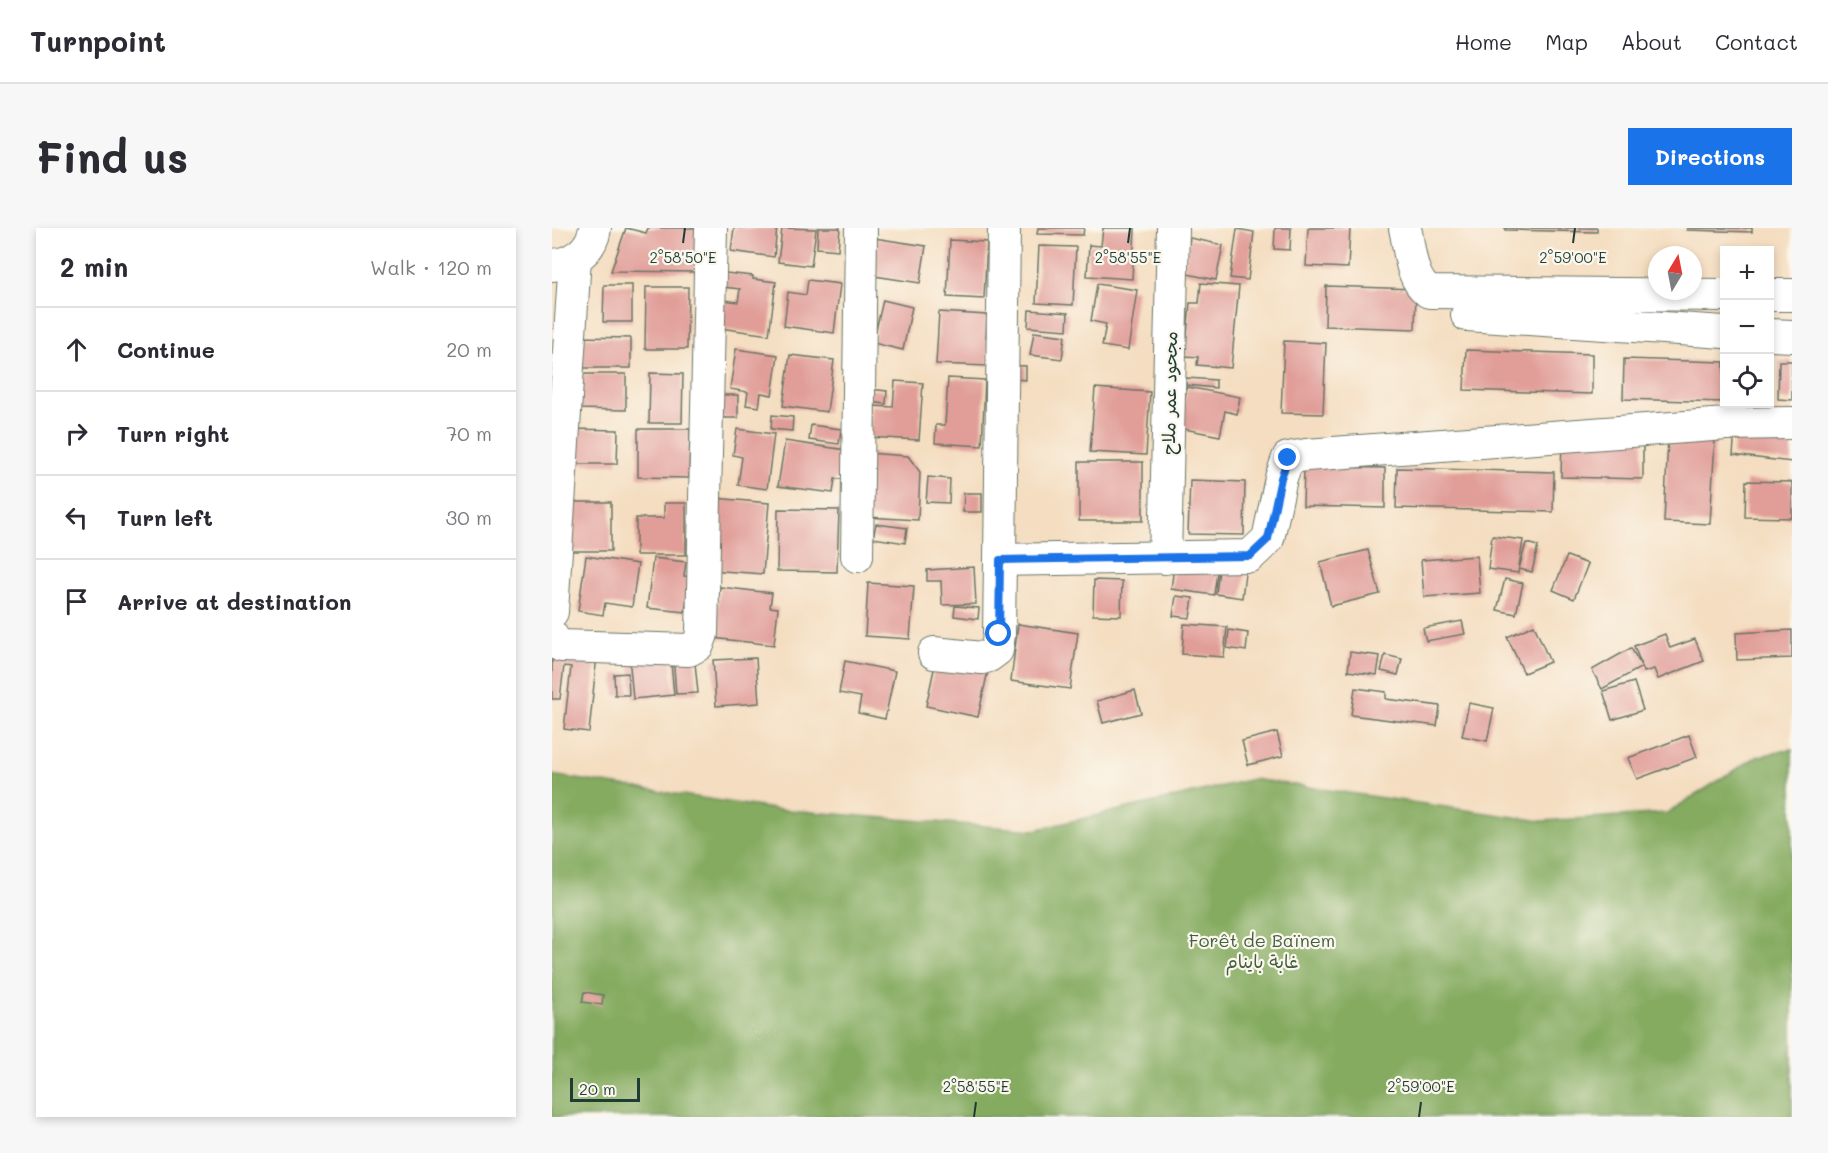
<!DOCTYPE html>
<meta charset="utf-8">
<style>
:root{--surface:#fff;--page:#f7f7f7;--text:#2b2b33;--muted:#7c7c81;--line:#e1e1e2;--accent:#1a73e8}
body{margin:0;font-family:Mali,"Playpen Sans Arabic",sans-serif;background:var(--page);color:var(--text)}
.controls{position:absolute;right:18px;top:18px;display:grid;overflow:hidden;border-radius:0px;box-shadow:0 3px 9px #0003}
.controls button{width:54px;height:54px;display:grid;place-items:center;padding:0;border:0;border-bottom:2px solid var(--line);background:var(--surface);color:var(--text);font:30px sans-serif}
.compass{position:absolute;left:1096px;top:18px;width:54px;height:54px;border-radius:50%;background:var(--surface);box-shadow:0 3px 9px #0003;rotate:10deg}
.scale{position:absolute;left:18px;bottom:15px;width:70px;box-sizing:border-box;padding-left:6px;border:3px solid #1f3d34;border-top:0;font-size:16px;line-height:21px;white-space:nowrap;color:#1f3d34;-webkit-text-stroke:4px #fbf7ec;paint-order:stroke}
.stop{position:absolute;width:18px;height:18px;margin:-14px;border:4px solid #1a73e8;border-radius:50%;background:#fff}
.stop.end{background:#1a73e8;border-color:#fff;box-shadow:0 2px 6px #0008}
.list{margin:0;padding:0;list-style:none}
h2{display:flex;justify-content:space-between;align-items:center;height:78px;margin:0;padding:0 24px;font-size:26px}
h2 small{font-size:20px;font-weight:400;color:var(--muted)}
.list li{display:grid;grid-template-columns:39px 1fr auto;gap:18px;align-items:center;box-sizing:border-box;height:84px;padding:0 24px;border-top:2px solid var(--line)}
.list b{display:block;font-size:22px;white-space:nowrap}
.list em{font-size:20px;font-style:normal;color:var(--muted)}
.icon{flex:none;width:33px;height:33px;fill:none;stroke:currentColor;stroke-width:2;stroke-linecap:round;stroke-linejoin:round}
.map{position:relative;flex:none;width:1240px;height:889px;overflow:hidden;border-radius:0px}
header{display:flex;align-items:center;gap:36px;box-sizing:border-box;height:84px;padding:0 30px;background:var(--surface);border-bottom:2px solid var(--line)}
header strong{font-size:28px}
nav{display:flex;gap:33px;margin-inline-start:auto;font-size:21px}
.intro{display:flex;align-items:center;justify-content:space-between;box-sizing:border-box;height:144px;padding:0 36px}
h1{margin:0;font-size:42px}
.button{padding:15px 27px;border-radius:0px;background:var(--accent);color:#fff;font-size:21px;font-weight:700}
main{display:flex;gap:36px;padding:0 36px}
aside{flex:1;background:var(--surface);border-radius:0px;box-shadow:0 3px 9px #0003}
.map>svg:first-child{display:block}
</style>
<header>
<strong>Turnpoint</strong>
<nav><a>Home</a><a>Map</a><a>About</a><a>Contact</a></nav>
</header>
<div class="intro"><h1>Find us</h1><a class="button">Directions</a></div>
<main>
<aside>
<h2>2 min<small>Walk · 120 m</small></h2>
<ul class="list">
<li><svg class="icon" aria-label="ahead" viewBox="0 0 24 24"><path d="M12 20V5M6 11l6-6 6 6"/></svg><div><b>Continue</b></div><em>20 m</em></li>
<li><svg class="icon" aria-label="right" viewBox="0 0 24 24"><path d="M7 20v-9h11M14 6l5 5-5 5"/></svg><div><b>Turn right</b></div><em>70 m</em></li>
<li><svg class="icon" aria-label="left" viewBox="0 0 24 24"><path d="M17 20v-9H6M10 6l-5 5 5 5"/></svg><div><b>Turn left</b></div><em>30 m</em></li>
<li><svg class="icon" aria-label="arrive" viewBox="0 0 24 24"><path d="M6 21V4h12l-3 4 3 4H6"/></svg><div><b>Arrive at destination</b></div></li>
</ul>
</aside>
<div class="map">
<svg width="1240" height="889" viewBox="0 0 1240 889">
<rect width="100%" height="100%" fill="#fbf7ec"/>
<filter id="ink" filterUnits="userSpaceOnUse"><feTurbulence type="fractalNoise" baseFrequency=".0167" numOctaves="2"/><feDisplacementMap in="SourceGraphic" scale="12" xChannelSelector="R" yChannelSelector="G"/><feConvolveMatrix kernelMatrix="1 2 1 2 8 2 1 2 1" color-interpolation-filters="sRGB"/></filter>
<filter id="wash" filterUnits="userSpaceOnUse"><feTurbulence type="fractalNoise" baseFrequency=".008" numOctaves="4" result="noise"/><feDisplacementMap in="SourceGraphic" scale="24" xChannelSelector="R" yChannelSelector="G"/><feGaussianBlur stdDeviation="1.35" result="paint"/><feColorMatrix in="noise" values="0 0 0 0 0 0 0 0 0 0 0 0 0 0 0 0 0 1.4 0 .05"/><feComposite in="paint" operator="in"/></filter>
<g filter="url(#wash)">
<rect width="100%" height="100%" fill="#f4ddc0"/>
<polygon fill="#85ab60" stroke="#52744a" stroke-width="1.5" points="1240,521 1240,889 0,889 0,547 222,581 482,602 701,551 990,593 1115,585 1204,529"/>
<g id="blocks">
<g fill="#e19e99">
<polygon points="74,0 94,5 96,0 147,0 147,44 59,43"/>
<polygon points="182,0 225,0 222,29 179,23"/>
<polygon points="230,0 264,1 259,38 226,34"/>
<polygon points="266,0 288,0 286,22 265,20"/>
<polygon points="486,0 532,0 531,7 485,6"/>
<polygon points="551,0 583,0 580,51 535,48 537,17 549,18"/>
<polygon points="723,0 739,0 738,22 722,21"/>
<polygon points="756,0 798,0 796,40 754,38"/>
<polygon points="953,0 1045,0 1045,4 953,2"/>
<polygon points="1135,0 1200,0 1200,4 1135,2"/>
<polygon points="685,1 702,4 696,52 678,50"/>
<polygon points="322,10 374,18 368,55 316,47"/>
<polygon points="638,10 671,17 664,52 631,45"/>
<polygon points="398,12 435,14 432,71 395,69"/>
<polygon points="487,18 524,19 521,77 484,75"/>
<polygon points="164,44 201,48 201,51 224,54 217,107 168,100 171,72 186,74 188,61 162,58"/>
<polygon points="256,52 288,56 282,105 232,98 236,64 254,67"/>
<polygon points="649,55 687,58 679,140 645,137 646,129 633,128 638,75 647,75"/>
<polygon points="545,56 585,62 576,122 550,118 554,96 539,93"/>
<polygon points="52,57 80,57 80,94 51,94"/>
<polygon points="774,58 864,61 863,101 773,98"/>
<polygon points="94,59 136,59 135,121 93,121"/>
<polygon points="331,72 360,79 351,122 321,115"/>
<polygon points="477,82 516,85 515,102 476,99"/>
<polygon points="387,84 435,87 434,109 437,109 436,138 384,136"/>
<polygon points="482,104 513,108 510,131 478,127"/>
<polygon points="26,109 79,110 79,140 26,140"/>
<polygon points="732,113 774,115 771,186 729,185"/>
<polygon points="184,121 226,127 220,167 209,165 207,179 194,177 196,164 178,161"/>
<polygon points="914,122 1040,126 1040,166 912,162"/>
<polygon points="238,127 282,132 275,184 231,178"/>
<polygon points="1072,131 1172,134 1172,174 1071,171"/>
<polygon points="1227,133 1240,133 1240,172 1226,171"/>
<polygon points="454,137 474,138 474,152 453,150"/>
<polygon points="98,145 131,146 130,195 97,195"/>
<polygon points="22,146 74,146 74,182 22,181"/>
<polygon points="396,150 433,152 430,218 383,215 384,197 393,197"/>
<polygon points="634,150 664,152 664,160 634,157"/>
<polygon points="343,153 371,155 367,212 317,209 319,178 341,179"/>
<polygon points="635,159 688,169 685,186 673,183 668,208 627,200"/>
<polygon points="543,160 598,164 594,227 538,224"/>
<polygon points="317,161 335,163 334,176 316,174"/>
<rect x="165" y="167" width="21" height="23"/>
<polygon points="220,187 241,189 240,203 219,201"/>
<polygon points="259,197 289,201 287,216 257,212"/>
<polygon points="19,201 66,202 65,236 19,236"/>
<polygon points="86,201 138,201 137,250 86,249"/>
<polygon points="185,201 222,206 215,261 186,257 190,229 181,227"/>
<polygon points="1183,201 1240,207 1240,234 1181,227"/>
<polygon points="1010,210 1091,212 1091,251 1009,249"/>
<polygon points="1116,210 1163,212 1158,296 1112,294"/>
<polygon points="233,213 294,222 290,251 283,251 281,265 226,258"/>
<polygon points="315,225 356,228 368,244 366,292 314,289"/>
<rect x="527" y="234" width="64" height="59"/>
<polygon points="752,239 833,240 833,280 751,278"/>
<polygon points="845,240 1002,244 1001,284 844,280"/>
<polygon points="376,249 398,251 397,275 374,274"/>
<polygon points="638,252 693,254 692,307 636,306"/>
<polygon points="1194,253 1240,254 1240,290 1193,289"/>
<polygon points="412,265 430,265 430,284 411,284"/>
<polygon points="163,270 217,275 211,346 157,342"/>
<rect x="13" y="274" width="46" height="49"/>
<polygon points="112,275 134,275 134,327 84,327 84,290 112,290"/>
<polygon points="226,281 287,282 285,344 225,343"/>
<polygon points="324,296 355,300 353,315 321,310"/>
<polygon points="940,308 971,312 966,345 936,341"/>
<polygon points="974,315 986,318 980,344 967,341"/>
<polygon points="816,322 828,366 779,378 768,334"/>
<polygon points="34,328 86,336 80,379 53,375 51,387 26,383"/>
<polygon points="925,328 928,365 872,369 869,332"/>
<polygon points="1015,328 1036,336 1022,371 1001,362"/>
<polygon points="101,330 134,334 132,348 138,349 133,384 95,380"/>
<polygon points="623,331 666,337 662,367 619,361"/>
<polygon points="668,333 694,337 690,370 664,366"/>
<polygon points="422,339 424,376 390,377 389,353 375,353 375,342"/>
<polygon points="953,351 971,355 964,386 945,382"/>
<polygon points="542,352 570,353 569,388 541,387"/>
<polygon points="316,355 362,358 358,411 313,408"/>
<polygon points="168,359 220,365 218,379 226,380 222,417 161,410"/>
<polygon points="624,368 641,370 638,390 621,388"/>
<polygon points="403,378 427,380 426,391 402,388"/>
<polygon points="910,393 913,406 874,413 871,400"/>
<polygon points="466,396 526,405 518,461 459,453"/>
<polygon points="632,396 675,399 672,429 630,426"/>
<polygon points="982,397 998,434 972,445 955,409"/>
<polygon points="677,402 696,405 694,423 675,420"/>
<polygon points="1240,402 1240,430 1185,432 1184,405"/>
<polygon points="1113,406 1118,420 1143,411 1152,433 1106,451 1102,441 1092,444 1082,418"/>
<polygon points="1079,420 1090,439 1050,461 1040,442"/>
<polygon points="0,422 45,427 37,504 12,501 19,439 12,438 8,471 0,471"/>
<polygon points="118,424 122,467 81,471 77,428"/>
<polygon points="798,424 828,428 825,447 796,443"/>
<polygon points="142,425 146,465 124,466 121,426"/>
<polygon points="833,427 850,431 846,447 829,443"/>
<polygon points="204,430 207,475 164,478 161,432"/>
<polygon points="384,432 437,438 426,489 374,478"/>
<polygon points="293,433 343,443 333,491 306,485 309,469 287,465"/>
<polygon points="76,445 77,467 63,467 62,446"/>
<polygon points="1082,454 1091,482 1060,492 1051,463"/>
<polygon points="803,460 834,464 834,471 888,478 885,498 799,487"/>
<polygon points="583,462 589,485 551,495 545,473"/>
<polygon points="917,475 942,480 935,513 910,508"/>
<polygon points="725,504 731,528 696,537 690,513"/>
<polygon points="1137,507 1145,529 1085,551 1076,530"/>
<polygon points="32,764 51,767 50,777 30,774"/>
</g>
</g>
</g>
<g filter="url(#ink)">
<use href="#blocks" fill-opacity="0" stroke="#6a7565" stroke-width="1.5"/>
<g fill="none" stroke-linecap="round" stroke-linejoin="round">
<g stroke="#6a7565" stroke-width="34">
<g id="minor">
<path d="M853,0C858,21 858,51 877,64L1172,67"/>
<path d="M0,37C21,36 40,22 43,0"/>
<polyline points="1218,67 1240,67"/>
<polyline points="915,87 1172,104"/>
<polyline points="1218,107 1240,108"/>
<polyline points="305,328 309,0"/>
<polyline points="613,330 621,0"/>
<polyline points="448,332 698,328 716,311 729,250 736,230 754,227 1174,196 1240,195"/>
<polyline points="0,384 23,30"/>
<polyline points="0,408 1,412 9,418 137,422 146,417 150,406 159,0"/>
<polyline points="382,425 430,430 437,428 445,422 447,406 448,332 452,0"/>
</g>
</g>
<use href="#minor" stroke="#fff" stroke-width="32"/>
</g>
</g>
<g fill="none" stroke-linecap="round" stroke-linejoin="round" filter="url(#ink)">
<polyline stroke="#1a73e8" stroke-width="8" points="447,406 448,332 698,328 716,311 729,250 736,230"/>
</g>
<path fill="none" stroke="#1f3d34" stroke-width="2" d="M131,15L133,0M576,15L578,0M1021,15L1023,0M422,889L424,874M867,889L869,874"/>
<g text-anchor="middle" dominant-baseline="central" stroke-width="4.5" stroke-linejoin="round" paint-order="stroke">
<g font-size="18" fill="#1f3d34" stroke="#fbf7ec">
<text transform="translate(617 165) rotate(-89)">مجحود عمر ملاح</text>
</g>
<g font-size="18" fill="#415f42" stroke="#fbf7ec">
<text x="710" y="712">Forêt de Baïnem<tspan x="710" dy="21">غابة باينام</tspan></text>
</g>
</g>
<g font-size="15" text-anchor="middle" fill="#1f3d34" stroke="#fbf7ec" stroke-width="4.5" stroke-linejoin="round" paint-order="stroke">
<text x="576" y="35">2°58'55"E</text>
<text x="131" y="35">2°58'50"E</text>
<text x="1021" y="35">2°59'00"E</text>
<text x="424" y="864">2°58'55"E</text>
<text x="869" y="864">2°59'00"E</text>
</g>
</svg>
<div class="controls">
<button>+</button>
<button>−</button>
<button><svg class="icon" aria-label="locate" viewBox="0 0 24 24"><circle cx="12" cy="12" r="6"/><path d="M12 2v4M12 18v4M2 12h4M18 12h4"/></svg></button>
</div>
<svg class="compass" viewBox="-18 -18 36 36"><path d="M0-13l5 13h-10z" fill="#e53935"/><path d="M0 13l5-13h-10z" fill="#7c7c81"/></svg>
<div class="scale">20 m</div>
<div class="stop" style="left:447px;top:406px"></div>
<div class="stop end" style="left:736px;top:230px"></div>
</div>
</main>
